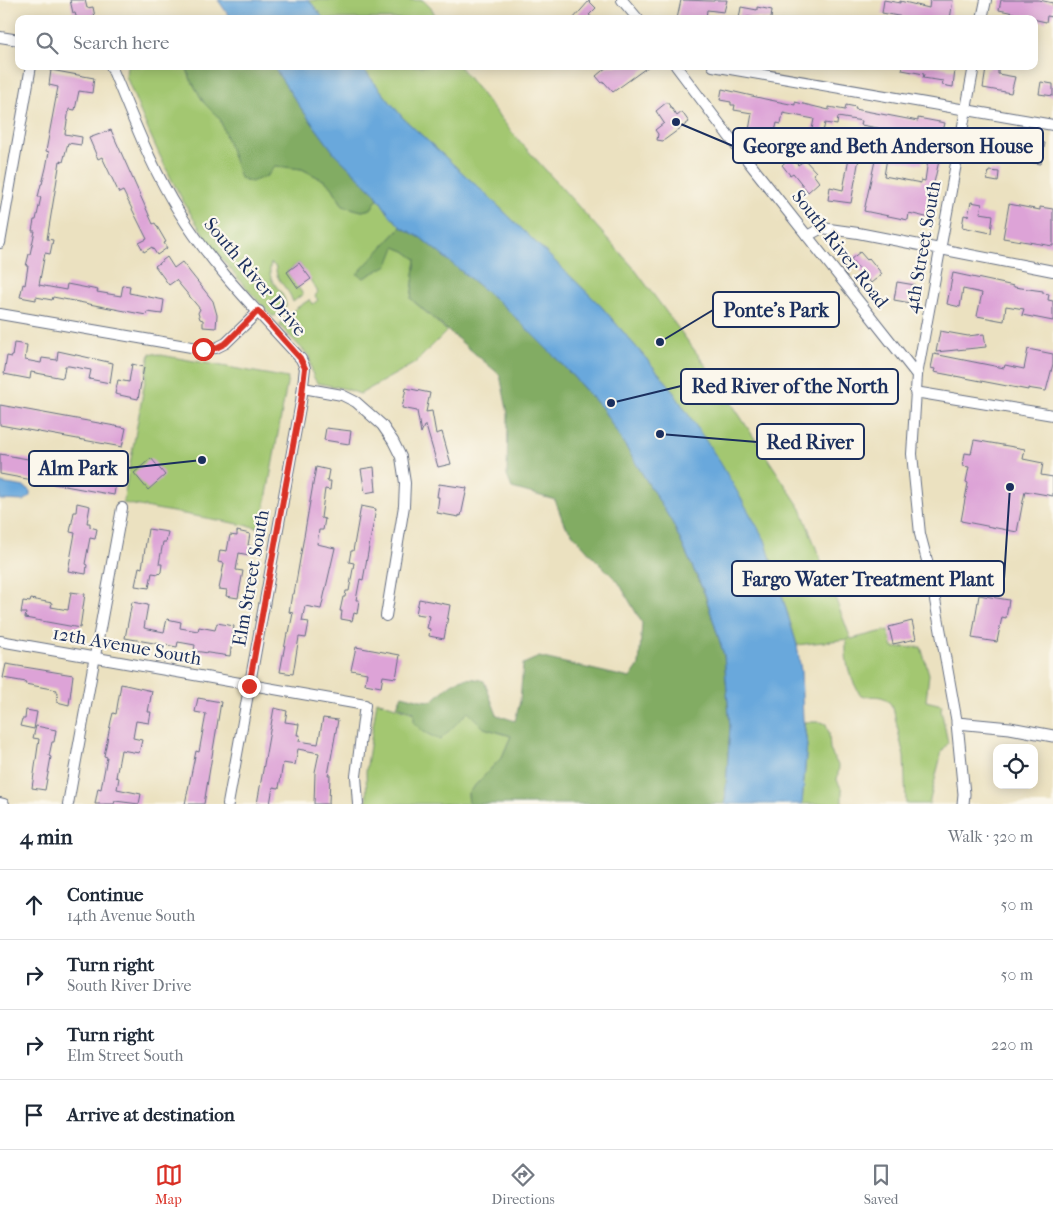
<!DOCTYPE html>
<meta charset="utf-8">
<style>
:root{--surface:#fff;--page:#f2f2f3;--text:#1f2937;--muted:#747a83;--line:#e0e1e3;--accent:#d93025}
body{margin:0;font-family:"IM FELL French Canon",serif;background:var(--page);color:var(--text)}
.controls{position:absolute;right:15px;bottom:15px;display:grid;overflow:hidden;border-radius:10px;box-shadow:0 2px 12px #0003}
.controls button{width:45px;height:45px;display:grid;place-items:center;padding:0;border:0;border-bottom:1px solid var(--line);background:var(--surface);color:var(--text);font:25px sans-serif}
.stop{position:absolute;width:15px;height:15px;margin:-11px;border:4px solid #d93025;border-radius:50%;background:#fff}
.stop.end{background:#d93025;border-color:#fff;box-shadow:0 1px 5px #0008}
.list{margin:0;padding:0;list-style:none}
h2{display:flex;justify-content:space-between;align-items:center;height:65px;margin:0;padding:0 20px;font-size:21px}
h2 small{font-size:16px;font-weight:400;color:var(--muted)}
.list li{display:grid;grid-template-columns:32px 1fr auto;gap:15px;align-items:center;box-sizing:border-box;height:70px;padding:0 20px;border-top:1px solid var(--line)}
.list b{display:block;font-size:19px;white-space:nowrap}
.list p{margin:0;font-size:16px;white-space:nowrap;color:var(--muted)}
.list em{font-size:16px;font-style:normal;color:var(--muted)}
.icon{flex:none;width:28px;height:28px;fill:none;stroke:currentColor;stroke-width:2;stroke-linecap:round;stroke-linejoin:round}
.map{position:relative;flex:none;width:1053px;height:804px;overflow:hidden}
.search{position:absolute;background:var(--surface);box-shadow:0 2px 12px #0003;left:15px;right:15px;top:15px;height:55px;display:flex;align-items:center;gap:12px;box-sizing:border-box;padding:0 18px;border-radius:10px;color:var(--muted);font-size:19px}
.sheet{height:345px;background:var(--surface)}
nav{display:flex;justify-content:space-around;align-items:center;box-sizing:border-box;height:70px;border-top:1px solid var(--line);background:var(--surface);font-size:14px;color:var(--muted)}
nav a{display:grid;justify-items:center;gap:2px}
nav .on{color:var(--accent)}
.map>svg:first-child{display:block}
</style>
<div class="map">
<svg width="1053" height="804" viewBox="0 0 1053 804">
<rect width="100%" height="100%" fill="#fbf7ec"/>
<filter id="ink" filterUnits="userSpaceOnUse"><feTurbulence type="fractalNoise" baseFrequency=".02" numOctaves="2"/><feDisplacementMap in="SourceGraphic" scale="10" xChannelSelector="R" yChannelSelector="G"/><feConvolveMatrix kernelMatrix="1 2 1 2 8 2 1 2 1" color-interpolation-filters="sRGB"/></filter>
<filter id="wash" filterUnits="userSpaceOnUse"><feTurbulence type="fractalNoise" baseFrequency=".0096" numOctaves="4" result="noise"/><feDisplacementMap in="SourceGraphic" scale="20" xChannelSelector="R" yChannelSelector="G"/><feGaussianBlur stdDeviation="1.12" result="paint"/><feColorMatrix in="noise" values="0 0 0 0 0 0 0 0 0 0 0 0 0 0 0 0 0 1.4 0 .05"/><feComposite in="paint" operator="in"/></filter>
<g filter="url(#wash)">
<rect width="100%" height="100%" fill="#ebe1c0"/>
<g fill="#a3c771" stroke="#5f7b68">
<polygon points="309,0 423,0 432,9 437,19 324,19"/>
<path d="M127,66H186L191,80L204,103L220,119L234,159L267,176L275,166L302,169L325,181L332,187L343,206L362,211L371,209L378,198L389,214L401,227L386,243L405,251L416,259L411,299L447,331L415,363L360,394L346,389L317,383L313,376L309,356L280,326V323L295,309L309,300L313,304L318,300L315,296L318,292L299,263L287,272L303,294L293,302C289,287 275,282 276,267L271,263C265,285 284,286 286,306L275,316H272C244,286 215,253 193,218C166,173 145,125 126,76Z"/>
<path d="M361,66H459L515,136L633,267L715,378L801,509L851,639L888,630L893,648L921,647L929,674L926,701L942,705L941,709L948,743L942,751L929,804H906L904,757L893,708C884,691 874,699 860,695C849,674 845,665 846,641L849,639L797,645L765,540L668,384L600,305L492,200L403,118Z"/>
<polygon points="150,353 288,378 261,528 123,503"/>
<polygon points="377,701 414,713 440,739 468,712 484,728 511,736 502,757 468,793 469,804 367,804 366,771"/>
<polygon points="804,722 820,722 826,724 829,733 830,750 839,767 837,780 842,790 842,804 802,804 807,744"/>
</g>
<g fill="#82ac63" stroke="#4e6e60">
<polygon points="186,66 273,66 298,104 335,154 374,192 378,198 371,209 362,211 343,206 332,187 325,181 302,169 275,166 267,176 251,182 240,178 220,119 204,103 191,80"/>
<path d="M401,227L421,238L506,308L556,358L602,408L672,522L705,595L724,655L730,727L725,804H469L468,793L502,757L511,736L484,728L468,712L440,740L424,732L414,723V712L397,706L402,695L421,700L432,701C450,685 458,673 484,681L497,715L515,721L520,701L523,664L539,657L630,678L639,665L642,623L619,583L593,557L564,524L555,500L512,488L507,476L508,414L500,375L411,299L416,259L405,251L395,247L388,265L364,278L357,274Z"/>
</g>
<g fill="#69a8dc" stroke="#426c9d">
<polygon points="218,0 309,0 324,19 231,19"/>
<polygon points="273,66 361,66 403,118 492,200 600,305 668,384 720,462 765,540 797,645 801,671 803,719 807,744 802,804 725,804 730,727 724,655 705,594 672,522 602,408 556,358 506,308 421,238 401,227 389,214 374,192 335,154 298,104"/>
<polygon points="0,483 25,487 30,491 30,496 24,501 0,500"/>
</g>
<g id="blocks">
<g fill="#dda3d7">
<polygon points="70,0 85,0 87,8 93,7 95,17 92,17 92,19 77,19 75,13 73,13"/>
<polygon points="681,0 714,1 714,0 727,0 724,12 707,10 706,19 677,19"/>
<polygon points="884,0 900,3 900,1 929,8 930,0 953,0 950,19 914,19 882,13"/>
<polygon points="1001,0 1039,0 1053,3 1053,17 1047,16 1046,22 1014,15 1014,13 999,10"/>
<polygon points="589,1 596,8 589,15 594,19 573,19"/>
<polygon points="741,7 757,10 757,7 772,10 771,19 747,17 746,19 739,19"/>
<polygon points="608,66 649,66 613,92 604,82 602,83 596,76"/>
<polygon points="903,66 936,66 955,70 953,87 942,85 943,81 923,78 924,74 902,70"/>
<polygon points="990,66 998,66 998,74 1015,77 1011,93 983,88 986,69 989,70"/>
<polygon points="51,70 94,78 92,93 79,91 75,110 69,109 65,134 82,137 81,145 68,143 63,162 60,161 47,239 53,240 50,254 45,253 39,285 66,290 67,284 98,290 97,292 121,296 123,285 130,286 129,293 164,300 162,314 147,312 146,315 53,297 52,300 36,297 36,300 20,297 23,284 25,285 28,266 26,266 29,254 30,254 35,231 32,231 34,220 36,220 41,197 38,197 41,184 42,184 46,168 49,152 46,151 58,87 49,85"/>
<polygon points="1041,82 1053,84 1053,96 1039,94"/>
<polygon points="722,89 765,99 795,105 795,102 829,110 829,107 845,110 846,105 856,107 855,109 918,121 918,118 945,123 941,140 924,137 924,139 906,136 903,152 923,156 922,164 887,158 884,176 921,183 921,180 925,181 928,160 939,161 929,205 932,205 930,218 909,213 908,220 864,211 876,156 860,153 851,203 828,200 830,187 843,190 850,152 846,151 847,142 854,143 854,141 875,144 878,128 861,125 862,121 838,117 837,125 825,123 821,141 810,139 814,119 783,113 781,124 777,123 774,136 763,134 762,139 748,136 752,113 734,110 735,105 731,105 731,102 720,100"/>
<polygon points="667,102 677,116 682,112 689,122 663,141 657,140 658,134 655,130 664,123 656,111"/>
<polygon points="111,130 153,224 155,223 166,242 164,243 167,248 157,255 152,247 144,252 139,243 147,239 123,191 119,193 102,157 98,159 89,138"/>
<polygon points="981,130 1045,143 1041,164 1005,158 1007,150 978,144 979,142 976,141 977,133 980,134"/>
<polygon points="791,157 798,165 805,160 816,172 813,174 819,182 808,192 793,173 790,175 782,165"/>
<polygon points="989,171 999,172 998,182 987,180"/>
<polygon points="971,202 982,204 980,213 993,215 991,233 962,227 964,215 968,216"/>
<polygon points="1009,204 1040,210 1040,207 1053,209 1053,246 1003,238"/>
<polygon points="860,252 867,260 869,258 882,274 871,283 851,259"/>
<polygon points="167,257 174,268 182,262 213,301 217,315 216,328 203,327 203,320 200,319 198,313 200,309 176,280 169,285 155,266"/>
<polygon points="299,263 311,279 298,288 287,272"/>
<polygon points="953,273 1014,286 1014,287 1043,291 1043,293 1049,294 1048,300 1053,301 1053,321 1022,315 1024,309 1006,306 1004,321 977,316 982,293 963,289 960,307 947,304"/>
<polygon points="897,282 915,285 911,303 894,300"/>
<polygon points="940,331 968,336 984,334 986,347 936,352"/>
<polygon points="14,343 27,345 25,360 41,363 42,358 57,360 58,351 113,363 110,383 89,379 91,370 69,366 65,366 63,378 31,372 30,379 4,374 7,356 12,357"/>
<polygon points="1028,349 1053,354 1053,364 1046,391 1033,389 1028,388 1028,390 934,372 935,369 931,368 934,354 1004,368 1005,365 1024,369"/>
<polygon points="132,364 144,367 138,399 115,394 118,380 129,382"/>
<polygon points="406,388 430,393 426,412 432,411 436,434 442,432 451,464 438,467 426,426 424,426 421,433 417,411 402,408"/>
<polygon points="0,405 126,428 122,447 0,425"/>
<polygon points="326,428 351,431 349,444 324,440"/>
<polygon points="974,440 1025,449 1023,459 1043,463 1041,475 1053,477 1053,496 1025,491 1017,532 961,521 968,483 966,482 969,467 963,466 965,453 971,454"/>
<polygon points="0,454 117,475 114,495 0,474"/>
<polygon points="151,458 165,475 148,490 134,473"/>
<polygon points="316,467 329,470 327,481 331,481 330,490 325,489 321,518 325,519 323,530 319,530 317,544 335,548 321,609 305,606 302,621 309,622 306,638 299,637 293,674 280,672 287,633 289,633 293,613 289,612 292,594 294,594"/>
<polygon points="374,467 376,491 365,493 361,469"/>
<polygon points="439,484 467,488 461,516 459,515 459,517 437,513 439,497 437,497"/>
<polygon points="77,503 90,506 87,523 90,523 90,527 97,529 95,539 90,538 85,564 87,565 86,574 68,571 75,533 70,532 74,512 76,512"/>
<polygon points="361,506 376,509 363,580 360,579 356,600 359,600 357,614 354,613 352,621 341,619 342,611 340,611 343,597 345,597 346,591 349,591 354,563 349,562 351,551 353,551"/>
<polygon points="148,529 168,532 166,542 163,542 159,564 162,564 161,572 159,574 152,573 149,588 135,586 139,567 142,568"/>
<polygon points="237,531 250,534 248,545 251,546 249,555 239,553 236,570 243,571 238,598 226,596 227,590 219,589 224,563 218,562 220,550 227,551 230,535 237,536"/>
<polygon points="71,592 85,594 80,628 25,618 26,613 21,613 23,601 30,602 31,599 52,603 51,607 68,610"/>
<polygon points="979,595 1009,600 1006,618 1002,617 997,642 972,638"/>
<polygon points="419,599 450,605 444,639 429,636 430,629 427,628 430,616 416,614"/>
<polygon points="132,602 148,605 144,628 164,632 167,619 181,622 180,628 198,631 199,627 215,630 217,623 234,626 230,656 194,651 195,645 178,642 177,647 125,638"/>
<polygon points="912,621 916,639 893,644 889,627"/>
<polygon points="356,647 400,655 396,678 383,676 381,687 365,684 367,673 351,670"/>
<polygon points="6,664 73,675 69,705 57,702 58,693 56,693 57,690 25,684 26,682 3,678"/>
<polygon points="121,684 152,691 148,712 151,712 149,723 136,721 133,738 142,740 139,753 121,750 116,777 119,778 117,789 141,794 139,804 115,801 114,804 95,804 98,788 101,789 107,757 104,756 111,721 113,713 116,714"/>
<polygon points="198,698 221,702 204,804 185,804 196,751 199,752 206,714 195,712"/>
<polygon points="274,708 287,711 285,722 299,724 297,735 300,735 299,741 318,744 323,718 338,720 328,775 330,775 329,804 314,804 315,772 319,753 298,749 295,765 283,763 279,788 273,787 270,804 257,804"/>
<polygon points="26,710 37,712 34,729 20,726 22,719 25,719"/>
<polygon points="36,726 56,730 54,742 52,742 49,756 51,757 45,790 32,788 39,739 33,738"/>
</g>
</g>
</g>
<g filter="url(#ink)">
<use href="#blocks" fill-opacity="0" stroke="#646d80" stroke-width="1"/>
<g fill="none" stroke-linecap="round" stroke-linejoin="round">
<g stroke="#646d80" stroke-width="12">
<g id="minor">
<polyline points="622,0 638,19"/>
<polyline points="982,19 986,0"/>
<polyline points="0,37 19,40"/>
<path d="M111,66C132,115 150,166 179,212C212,266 258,312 301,359L305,368L301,402L228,804"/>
<polyline points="676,66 740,151 917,375"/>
<polyline points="713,66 1053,125"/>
<polyline points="807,236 822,228 858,233 1053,271"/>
<polyline points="0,243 31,66"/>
<polyline points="0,314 203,349 216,348 226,343 259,311"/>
<polyline points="303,388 342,395 356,402 382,425 393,441 401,457 405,483 404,506 386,616"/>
<polyline points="915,392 1053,415"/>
<polyline points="0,641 365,705 356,776 358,804"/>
<polyline points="957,723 930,572 920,534 912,454 917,375 974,66"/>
<polyline points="0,803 4,804"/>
<polyline points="68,804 122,508"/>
</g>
</g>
<g stroke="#646d80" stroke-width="13">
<polyline id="tertiary" points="963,804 964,794 957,723 1010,728 1053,736"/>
</g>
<use href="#minor" stroke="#fff" stroke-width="10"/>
<use href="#tertiary" stroke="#fff" stroke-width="11"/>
</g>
</g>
<g fill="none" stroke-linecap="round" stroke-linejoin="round" filter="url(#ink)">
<polyline stroke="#d93025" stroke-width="6" points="203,349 216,348 226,343 258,311 300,358 305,368 301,402 249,686"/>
</g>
<g text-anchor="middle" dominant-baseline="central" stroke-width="4.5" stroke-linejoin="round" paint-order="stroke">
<g font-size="19" fill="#1b2f5e" stroke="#fbf7ec">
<text transform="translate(923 247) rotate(-80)">4th Street South</text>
<text transform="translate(840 249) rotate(52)">South River Road</text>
<text transform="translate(255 277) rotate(50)">South River Drive</text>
<text transform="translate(251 578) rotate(-80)">Elm Street South</text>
<text transform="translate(127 646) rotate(10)">12th Avenue South</text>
</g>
</g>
<path fill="none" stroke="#1b2f5e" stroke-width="2" d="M676 122L733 146M660 342L713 310M611 403L681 386M660 434L757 442M202 460L128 468M1010 487L1004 579"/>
<g fill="#1b2f5e" stroke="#fbf7ec" stroke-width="2">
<circle cx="676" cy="122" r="5"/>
<circle cx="660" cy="342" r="5"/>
<circle cx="611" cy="403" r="5"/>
<circle cx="660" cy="434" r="5"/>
<circle cx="202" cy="460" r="5"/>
<circle cx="1010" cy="487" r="5"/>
</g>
<g fill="#fbf7ec" stroke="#1b2f5e" stroke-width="2">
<rect x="733" y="128" width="310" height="35" rx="5"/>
<rect x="713" y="292" width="126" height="35" rx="5"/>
<rect x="681" y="369" width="217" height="35" rx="5"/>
<rect x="757" y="424" width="107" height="35" rx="5"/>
<rect x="29" y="451" width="99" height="35" rx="5"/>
<rect x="732" y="561" width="272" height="35" rx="5"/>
</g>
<g font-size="20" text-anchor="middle" font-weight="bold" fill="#1b2f5e">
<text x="888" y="153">George and Beth Anderson House</text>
<text x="776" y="317">Ponte's Park</text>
<text x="790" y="393">Red River of the North</text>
<text x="810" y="449">Red River</text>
<text x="78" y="475">Alm Park</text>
<text x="868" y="586">Fargo Water Treatment Plant</text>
</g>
</svg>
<div class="controls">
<button><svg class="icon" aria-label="locate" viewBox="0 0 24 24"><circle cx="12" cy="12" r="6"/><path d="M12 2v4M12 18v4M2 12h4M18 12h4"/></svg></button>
</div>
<div class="stop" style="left:203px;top:349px"></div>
<div class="stop end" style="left:249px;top:686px"></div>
<div class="search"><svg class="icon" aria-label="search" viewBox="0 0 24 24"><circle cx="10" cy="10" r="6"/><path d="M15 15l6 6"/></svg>Search here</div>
</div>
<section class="sheet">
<h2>4 min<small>Walk · 320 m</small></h2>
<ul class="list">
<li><svg class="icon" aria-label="ahead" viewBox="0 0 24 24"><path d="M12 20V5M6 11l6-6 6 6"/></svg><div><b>Continue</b><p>14th Avenue South</p></div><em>50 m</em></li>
<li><svg class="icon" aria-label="right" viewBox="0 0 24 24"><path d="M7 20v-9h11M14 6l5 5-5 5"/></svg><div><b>Turn right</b><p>South River Drive</p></div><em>50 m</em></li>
<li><svg class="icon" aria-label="right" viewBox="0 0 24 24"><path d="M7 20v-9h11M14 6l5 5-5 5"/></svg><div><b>Turn right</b><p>Elm Street South</p></div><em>220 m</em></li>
<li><svg class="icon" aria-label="arrive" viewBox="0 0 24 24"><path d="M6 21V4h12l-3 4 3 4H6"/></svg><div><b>Arrive at destination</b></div></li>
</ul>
</section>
<nav>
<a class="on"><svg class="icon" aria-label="map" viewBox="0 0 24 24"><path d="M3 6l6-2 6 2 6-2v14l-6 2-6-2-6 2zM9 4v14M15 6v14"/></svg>Map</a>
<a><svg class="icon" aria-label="directions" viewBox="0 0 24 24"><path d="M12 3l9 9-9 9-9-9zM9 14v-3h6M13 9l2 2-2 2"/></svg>Directions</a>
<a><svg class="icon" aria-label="saved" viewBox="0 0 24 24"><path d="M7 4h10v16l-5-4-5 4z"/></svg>Saved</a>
</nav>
